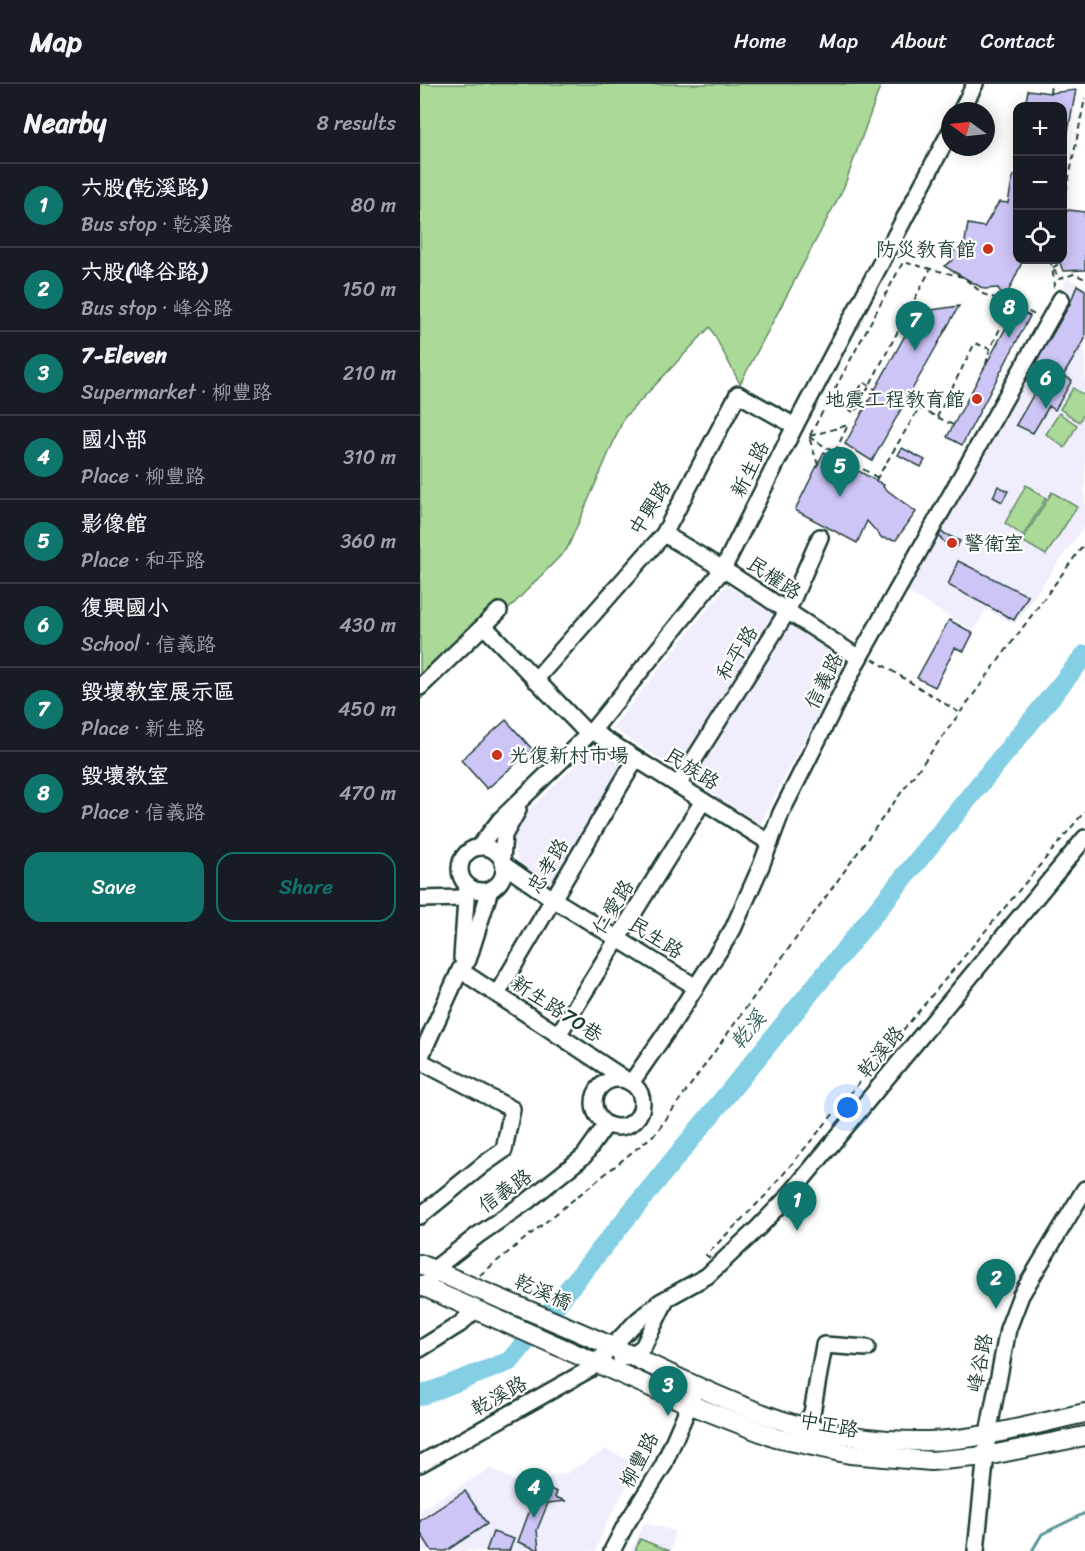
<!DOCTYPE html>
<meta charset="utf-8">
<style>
:root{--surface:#171b24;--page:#242831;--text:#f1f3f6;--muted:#9ea1a6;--line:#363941;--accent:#0f766e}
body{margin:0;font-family:Sriracha,"LXGW WenKai TC",sans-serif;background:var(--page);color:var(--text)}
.controls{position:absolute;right:18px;top:18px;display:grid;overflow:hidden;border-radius:12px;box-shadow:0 3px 15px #0003}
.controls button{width:54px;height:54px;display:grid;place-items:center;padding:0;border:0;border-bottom:2px solid var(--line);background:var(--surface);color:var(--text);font:30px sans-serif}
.compass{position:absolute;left:521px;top:18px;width:54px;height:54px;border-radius:50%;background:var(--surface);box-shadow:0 3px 15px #0003;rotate:285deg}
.you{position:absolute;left:428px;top:1024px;width:21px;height:21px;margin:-15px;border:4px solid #fff;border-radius:50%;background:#1a73e8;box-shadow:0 0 0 9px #1a73e833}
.badge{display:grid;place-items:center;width:39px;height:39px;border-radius:50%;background:var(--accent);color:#fff;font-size:20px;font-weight:700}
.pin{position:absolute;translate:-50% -50px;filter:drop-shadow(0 2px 3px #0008)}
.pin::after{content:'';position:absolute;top:32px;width:21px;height:18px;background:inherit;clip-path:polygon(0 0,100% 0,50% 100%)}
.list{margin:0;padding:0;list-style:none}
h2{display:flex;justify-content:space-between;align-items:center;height:78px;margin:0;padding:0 24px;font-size:26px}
h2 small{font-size:20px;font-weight:400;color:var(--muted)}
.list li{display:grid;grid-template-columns:39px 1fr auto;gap:18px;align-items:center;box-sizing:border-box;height:84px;padding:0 24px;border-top:2px solid var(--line)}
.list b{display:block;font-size:22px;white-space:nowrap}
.list p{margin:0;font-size:20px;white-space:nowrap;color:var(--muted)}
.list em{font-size:20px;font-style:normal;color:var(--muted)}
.actions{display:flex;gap:12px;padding:18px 24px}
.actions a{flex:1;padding:14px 0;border:2px solid var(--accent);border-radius:18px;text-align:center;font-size:21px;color:var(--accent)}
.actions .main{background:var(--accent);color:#fff}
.icon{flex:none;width:33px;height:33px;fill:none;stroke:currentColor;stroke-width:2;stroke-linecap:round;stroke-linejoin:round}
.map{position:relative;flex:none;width:665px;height:1467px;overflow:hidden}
header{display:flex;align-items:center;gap:36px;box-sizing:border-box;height:84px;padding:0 30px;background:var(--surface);border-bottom:2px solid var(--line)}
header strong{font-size:28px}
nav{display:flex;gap:33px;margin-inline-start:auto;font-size:21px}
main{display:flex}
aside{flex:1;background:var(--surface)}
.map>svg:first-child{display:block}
</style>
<header>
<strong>Map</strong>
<nav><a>Home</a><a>Map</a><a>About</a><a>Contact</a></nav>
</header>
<main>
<aside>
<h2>Nearby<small>8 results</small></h2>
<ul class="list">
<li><span class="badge">1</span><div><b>六股(乾溪路)</b><p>Bus stop · 乾溪路</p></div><em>80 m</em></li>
<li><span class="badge">2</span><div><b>六股(峰谷路)</b><p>Bus stop · 峰谷路</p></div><em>150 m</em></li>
<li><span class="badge">3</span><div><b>7-Eleven</b><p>Supermarket · 柳豐路</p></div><em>210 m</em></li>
<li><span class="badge">4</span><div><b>國小部</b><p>Place · 柳豐路</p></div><em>310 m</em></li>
<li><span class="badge">5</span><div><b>影像館</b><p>Place · 和平路</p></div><em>360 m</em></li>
<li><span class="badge">6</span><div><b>復興國小</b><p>School · 信義路</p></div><em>430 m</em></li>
<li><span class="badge">7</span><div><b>毀壞教室展示區</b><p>Place · 新生路</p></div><em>450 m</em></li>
<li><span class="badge">8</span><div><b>毀壞教室</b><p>Place · 信義路</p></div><em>470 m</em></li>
</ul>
<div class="actions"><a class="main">Save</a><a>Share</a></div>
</aside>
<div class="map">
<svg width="665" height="1467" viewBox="0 0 665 1467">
<rect width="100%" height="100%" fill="#fff"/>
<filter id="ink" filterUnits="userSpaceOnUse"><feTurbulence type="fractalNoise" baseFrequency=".0167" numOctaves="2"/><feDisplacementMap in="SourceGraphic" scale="12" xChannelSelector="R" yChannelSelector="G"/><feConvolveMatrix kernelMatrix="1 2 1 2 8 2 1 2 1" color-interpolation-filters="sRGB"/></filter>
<g filter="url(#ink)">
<g fill="#f0eefd">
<polygon points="647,194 665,204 665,441 595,540 566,526 554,547 487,508 651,210 642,203"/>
<polygon points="307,501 427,577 340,740 192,644"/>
<polygon points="173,664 204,679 129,804 101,783 91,754 96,738"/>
<polygon points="186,1365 219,1381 186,1440 176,1467 0,1467 0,1426 71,1384 99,1399 147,1389"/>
<polygon points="224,1439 254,1447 252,1467 211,1467"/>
</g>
<g fill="#aad998" stroke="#648b66" stroke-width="1.5">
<polygon points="0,0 461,0 424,103 320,300 290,243 204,334 147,465 0,616"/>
<polygon points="653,304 665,312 665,327 659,338 640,325"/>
<polygon points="639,329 657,341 645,364 626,350"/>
<polygon points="606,401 626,414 603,452 585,439"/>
<polygon points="632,408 657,423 626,471 602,457"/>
<polygon points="220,1455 250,1467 215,1467"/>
</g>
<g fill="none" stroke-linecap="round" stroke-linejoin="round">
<polyline stroke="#5c959e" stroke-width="3" points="612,1467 622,1450 665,1429"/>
<polyline stroke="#84cfe4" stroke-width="20" points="0,1312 90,1277 665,571"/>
</g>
<g fill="#cec5f7" stroke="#1f3d34" stroke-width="1.5">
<polygon points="608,6 630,9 656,6 647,53 642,53 642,22 605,22"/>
<polygon points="593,92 597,92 597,176 603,176 585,215 578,204 564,205 524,182 533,176 533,167 544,163 548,140 564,143 579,118 588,119"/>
<polygon points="648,126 665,128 665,186 643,187 639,176 642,176 642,132"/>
<polygon points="657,201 665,206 665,255 643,292 652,296 635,326 629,322 613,349 596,341 615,308 610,305 623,283 616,279 650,220"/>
<polygon points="539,222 452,377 425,360 498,228"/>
<polygon points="596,225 610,232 542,361 527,353"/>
<polygon points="482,364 505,376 501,383 478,371"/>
<polygon points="404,368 464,401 463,403 496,428 476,456 462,454 447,437 437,459 375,426"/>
<polygon points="578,402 588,407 582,418 573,413"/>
<polygon points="521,448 540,457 537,462 531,466 519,452"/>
<polygon points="538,477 608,512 594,536 528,501"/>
<polygon points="529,536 553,549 544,567 535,564 515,603 497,594"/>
<polygon points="86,636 112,665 67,705 41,676"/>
<polygon points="127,1404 137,1408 135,1413 146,1417 128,1419 117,1446 119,1466 98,1458 117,1407 125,1410"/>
<polygon points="45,1407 67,1440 26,1467 12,1467 0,1448 0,1437"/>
<polygon points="73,1448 94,1455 89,1467 66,1467"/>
</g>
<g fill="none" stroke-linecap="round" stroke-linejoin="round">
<g stroke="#1f3d34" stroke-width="20">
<g id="minor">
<polyline points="541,27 555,0"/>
<polyline points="244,450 303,485 439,574"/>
<polyline points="64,542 168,650"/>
<polyline points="115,596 244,450 318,310 375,342"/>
<polyline points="0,603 79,527"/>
<polyline points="172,647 350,759"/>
<polyline points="258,701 367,528 400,453"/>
<circle cx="62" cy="785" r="22"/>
<polyline points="59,763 80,736 172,647 303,485 375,342 530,48"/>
<polyline points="82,775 84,751 98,726"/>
<polyline points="84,781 133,815 276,903"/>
<polyline points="0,815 45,814"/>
<polyline points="42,874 47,801"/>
<polyline points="40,886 211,999 254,937 313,845 341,782 361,729 439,574 641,215"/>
<polyline points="77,910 216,675"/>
<polyline points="138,951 283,717"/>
<polyline points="0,974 40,886 48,876 70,806"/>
<polyline points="0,977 92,1025 84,1066 64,1080 0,1132"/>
<circle cx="198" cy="1019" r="24"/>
<polyline points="10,1196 13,1186 58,1151 109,1116 164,1072 186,1041"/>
<polyline points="0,1265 40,1240 55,1226"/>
<polyline points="201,1274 210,1272 223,1263 245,1218"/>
<polyline points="384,1342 392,1329 404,1261 447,1264"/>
<polyline points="0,1380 170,1285 218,1236 240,1218 287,1192 338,1144 367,1114 665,754"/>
<polyline points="192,1467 205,1442 243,1382 277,1303"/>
<polyline points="556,1467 568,1350 588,1245 601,1211 665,1105"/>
</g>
</g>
<g stroke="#1f3d34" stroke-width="22">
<g id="major">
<path d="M0,1180C64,1209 129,1234 193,1263C248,1289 302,1316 360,1336C401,1350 464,1358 508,1357C561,1356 614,1340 665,1329"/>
<polyline points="0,1201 269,1320 356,1354 430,1370 511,1377 566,1372 665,1352"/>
</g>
</g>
<g stroke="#1f3d34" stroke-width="2" stroke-dasharray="6 4.5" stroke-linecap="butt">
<polyline points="630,9 631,0"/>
<polyline points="642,116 645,114 665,14"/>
<polyline points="596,140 598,139"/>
<polyline points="633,203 635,201 632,184 640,179"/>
<polyline points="566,280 570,265 592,220 617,232"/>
<polyline points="410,314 435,329 510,186"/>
<polyline points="517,333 555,259 570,265"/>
<polyline points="390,352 428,341 414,370"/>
<polyline points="389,353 458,394"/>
<polyline points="398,381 389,353 483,178 543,193 563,210 592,220"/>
<polyline points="456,396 499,324 533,341"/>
<polyline points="453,575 540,629"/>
<polyline points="290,1174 286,1171 346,1111 665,727"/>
<polyline points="60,1191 236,1049 464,732 665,459"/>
</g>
<use href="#minor" stroke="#fff" stroke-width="15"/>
<use href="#major" stroke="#fff" stroke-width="18"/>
<g stroke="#1f3d34" stroke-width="2" stroke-dasharray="6 4.5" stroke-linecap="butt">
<polyline points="629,176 639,195 654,190 665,195"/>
<polyline points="429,325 443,298 455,305"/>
</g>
</g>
</g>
<g fill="#c8321e" stroke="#fff" stroke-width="2">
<circle cx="568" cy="165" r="6"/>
<circle cx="557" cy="315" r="6"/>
<circle cx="532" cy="459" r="6"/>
<circle cx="77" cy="671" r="6"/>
</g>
<g text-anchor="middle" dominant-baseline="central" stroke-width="4.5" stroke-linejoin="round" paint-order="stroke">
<g font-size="20" fill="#1f3d34" stroke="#fff" text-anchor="end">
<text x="556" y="165">防災教育館</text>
<text x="545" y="315">地震工程教育館</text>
<text x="544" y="459" text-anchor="start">警衛室</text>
<text x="89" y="671" text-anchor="start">光復新村市場</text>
</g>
<g font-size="20" fill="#1f3d34" stroke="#fff">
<text transform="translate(330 385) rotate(-63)">新生路</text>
<text transform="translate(230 424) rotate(-58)">中興路</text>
<text transform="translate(354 494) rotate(34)">民權路</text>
<text transform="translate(317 569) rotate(-58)">和平路</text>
<text transform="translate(404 597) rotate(-63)">信義路</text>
<text transform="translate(272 685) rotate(32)">民族路</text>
<text transform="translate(128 782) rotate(-59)">忠孝路</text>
<text transform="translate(193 823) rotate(-58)">仁愛路</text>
<text transform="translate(236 854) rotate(32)">民生路</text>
<text transform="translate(137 925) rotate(33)">新生路70巷</text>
<text transform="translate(461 968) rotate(-50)">乾溪路</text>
<text transform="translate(85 1107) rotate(-35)">信義路</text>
<text transform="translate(123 1208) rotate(24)">乾溪橋</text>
<text transform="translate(560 1279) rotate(-79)">峰谷路</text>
<text transform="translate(79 1312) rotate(-29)">乾溪路</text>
<text transform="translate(409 1341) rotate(11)">中正路</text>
<text transform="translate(219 1376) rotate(-62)">柳豐路</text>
</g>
<g font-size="21" font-style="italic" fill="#386260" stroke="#fff">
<text transform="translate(328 946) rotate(-51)">乾溪</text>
</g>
</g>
</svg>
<div class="controls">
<button>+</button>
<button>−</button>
<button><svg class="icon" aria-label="locate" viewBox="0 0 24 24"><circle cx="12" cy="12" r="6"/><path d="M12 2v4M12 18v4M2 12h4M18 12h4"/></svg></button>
</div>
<svg class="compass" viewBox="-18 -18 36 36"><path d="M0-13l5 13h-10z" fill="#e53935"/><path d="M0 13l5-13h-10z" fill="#9ea1a6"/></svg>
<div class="you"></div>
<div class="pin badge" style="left:377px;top:1147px">1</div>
<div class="pin badge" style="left:576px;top:1225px">2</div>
<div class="pin badge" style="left:248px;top:1332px">3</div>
<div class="pin badge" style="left:114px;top:1434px">4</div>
<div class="pin badge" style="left:420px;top:413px">5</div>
<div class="pin badge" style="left:626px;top:325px">6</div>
<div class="pin badge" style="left:495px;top:267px">7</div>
<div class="pin badge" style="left:589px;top:254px">8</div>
</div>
</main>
